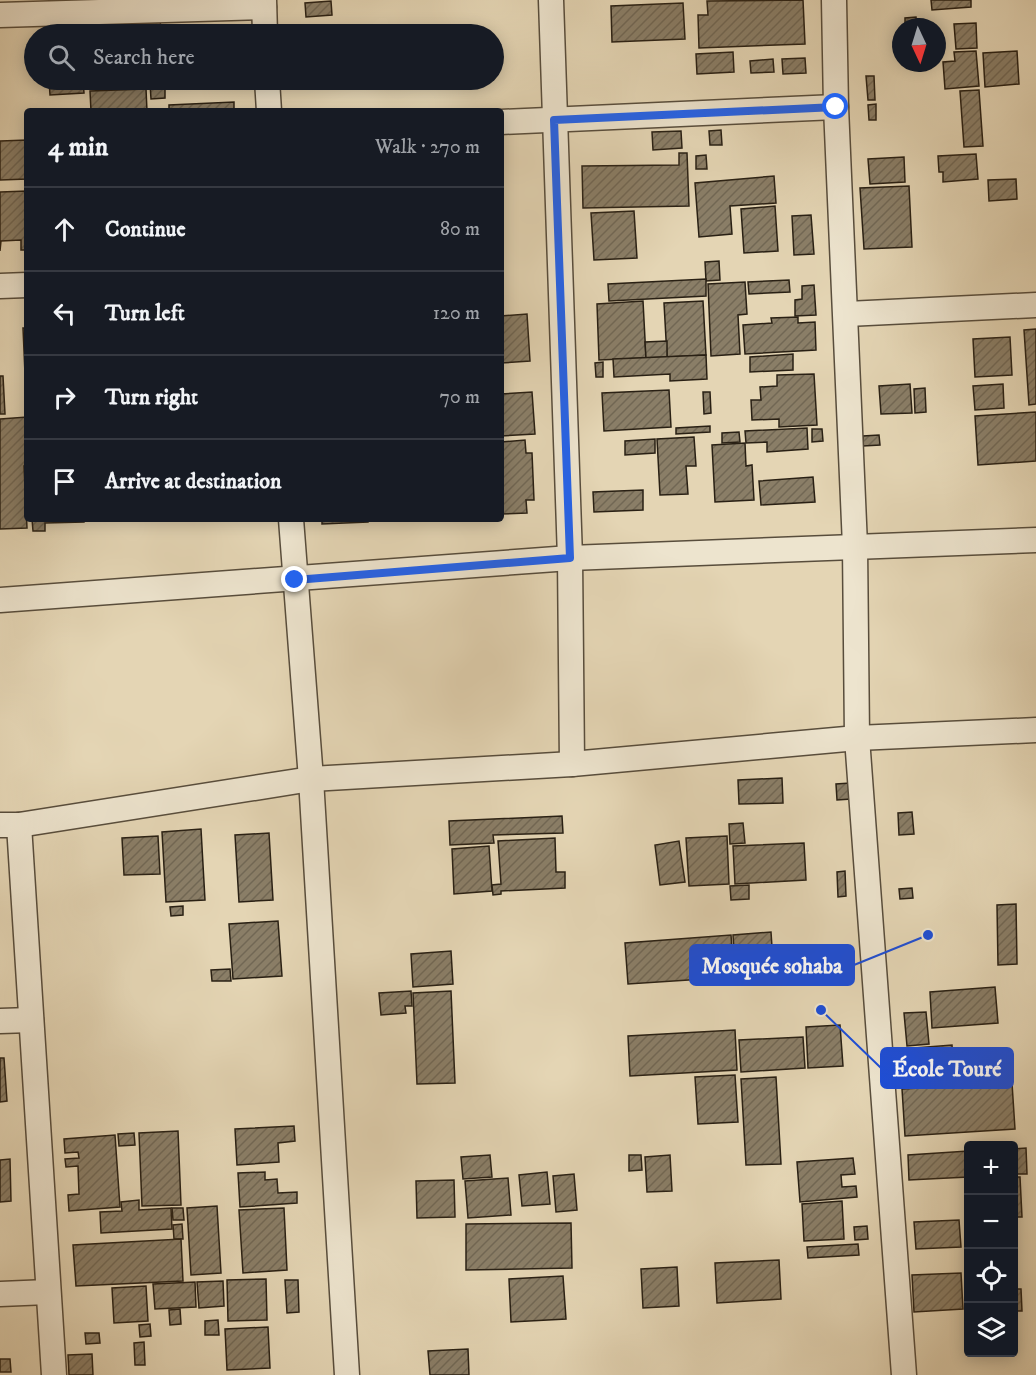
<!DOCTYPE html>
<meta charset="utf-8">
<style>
:root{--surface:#171b24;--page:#242831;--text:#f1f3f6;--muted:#9ea1a6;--line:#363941}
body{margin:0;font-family:"IM FELL DW Pica",serif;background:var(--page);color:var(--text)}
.controls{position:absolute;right:18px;bottom:18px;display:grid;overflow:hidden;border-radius:6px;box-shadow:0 3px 15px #0003}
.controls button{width:54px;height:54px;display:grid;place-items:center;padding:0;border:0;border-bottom:2px solid var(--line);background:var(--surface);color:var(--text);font:30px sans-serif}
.compass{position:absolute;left:892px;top:18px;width:54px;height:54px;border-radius:50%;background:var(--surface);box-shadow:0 3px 15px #0003;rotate:176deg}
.stop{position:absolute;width:18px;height:18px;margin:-14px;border:4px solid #2563eb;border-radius:50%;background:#fff}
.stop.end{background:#2563eb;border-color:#fff;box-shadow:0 2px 6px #0008}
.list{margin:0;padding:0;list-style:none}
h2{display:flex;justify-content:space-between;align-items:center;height:78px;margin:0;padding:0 24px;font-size:26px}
h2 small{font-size:20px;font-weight:400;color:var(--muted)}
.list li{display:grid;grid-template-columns:39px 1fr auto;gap:18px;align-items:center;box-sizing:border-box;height:84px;padding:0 24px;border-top:2px solid var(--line)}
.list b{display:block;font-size:22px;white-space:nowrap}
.list em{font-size:20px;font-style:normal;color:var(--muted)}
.icon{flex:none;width:33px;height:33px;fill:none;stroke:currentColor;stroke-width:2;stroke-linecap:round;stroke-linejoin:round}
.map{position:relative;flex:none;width:1036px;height:1375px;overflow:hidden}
.search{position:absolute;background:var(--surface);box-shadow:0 3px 15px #0003;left:24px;top:24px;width:480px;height:66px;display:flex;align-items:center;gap:15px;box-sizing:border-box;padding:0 21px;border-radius:33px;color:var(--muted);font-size:22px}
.panel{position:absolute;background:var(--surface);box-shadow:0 3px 15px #0003;left:24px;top:108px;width:480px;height:414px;border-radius:6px}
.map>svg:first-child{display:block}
</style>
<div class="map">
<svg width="1036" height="1375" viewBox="0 0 1036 1375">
<defs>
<pattern id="building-hatch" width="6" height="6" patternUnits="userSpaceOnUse" patternTransform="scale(1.5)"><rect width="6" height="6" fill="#8a7e67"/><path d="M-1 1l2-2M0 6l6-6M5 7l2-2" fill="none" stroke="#716754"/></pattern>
</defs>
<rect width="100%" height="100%" fill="#e4d5b4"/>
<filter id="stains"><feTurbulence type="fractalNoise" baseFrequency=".00333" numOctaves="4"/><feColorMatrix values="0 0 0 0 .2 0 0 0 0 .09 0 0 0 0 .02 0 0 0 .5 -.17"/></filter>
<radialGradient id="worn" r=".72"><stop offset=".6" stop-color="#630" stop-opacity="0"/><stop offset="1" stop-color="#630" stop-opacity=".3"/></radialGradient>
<g fill="url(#building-hatch)" stroke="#292014" stroke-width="1.5">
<polygon points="803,0 805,44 699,48 698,15 708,15 707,1"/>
<polygon points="931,0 971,0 971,7 932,10"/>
<polygon points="331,1 332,15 306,17 305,3"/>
<polygon points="683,3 685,39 612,42 611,6"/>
<polygon points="160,17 161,34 114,34 114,28 144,27 143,18"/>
<polygon points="916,17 917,27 905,27 905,18"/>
<polygon points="976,23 977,48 956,49 954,24"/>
<polygon points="976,51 979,86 945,89 943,62 955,61 954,52"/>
<polygon points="1017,51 1019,84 985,87 983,53"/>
<polygon points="733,52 734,72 697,74 696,54"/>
<polygon points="805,58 806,73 783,74 782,59"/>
<polygon points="773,59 774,72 751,73 750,61"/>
<polygon points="866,76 874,76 875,100 868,100"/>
<polygon points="49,80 83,80 84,93 50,95"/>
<polygon points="150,83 165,83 165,98 151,99"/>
<polygon points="146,89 147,111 91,111 90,91"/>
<polygon points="979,90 983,146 964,147 960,91"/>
<polygon points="234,102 234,111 169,111 169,105"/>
<polygon points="876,104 876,120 869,120 868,105"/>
<polygon points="721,130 722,145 710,145 709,131"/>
<polygon points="681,131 682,148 653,150 652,132"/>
<polygon points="27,140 27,179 0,180 0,141"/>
<polygon points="679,153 687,153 689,206 583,208 582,166 679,165"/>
<polygon points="976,154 978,179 943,182 943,172 939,172 938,156"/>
<polygon points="706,155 707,169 696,169 696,156"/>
<polygon points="904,157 905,182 870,184 868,159"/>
<polygon points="774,176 776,203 730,206 732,234 699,237 695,183"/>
<polygon points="1016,179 1017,199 989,201 988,180"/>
<polygon points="909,186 912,247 864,249 860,188"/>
<polygon points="27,191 27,250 21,250 21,240 1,241 0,251 0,192"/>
<polygon points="775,206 778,251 744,253 741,209"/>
<polygon points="634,211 637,258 594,260 591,213"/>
<polygon points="811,215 814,254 794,255 792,216"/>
<polygon points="719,261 720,280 706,281 705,262"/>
<polygon points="706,279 706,296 609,301 608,284"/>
<polygon points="789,280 790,292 749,294 748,282"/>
<polygon points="745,282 747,314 738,315 740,354 711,356 708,284"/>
<polygon points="814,285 816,315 795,316 795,300 802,299 802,286"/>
<polygon points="643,301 646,358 599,360 597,304"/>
<polygon points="703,301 706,355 667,357 664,303"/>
<polygon points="527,314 530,361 501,363 501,316"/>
<polygon points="798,317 798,323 815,322 816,350 745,354 743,325 772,323 771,318"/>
<polygon points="23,328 27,328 27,374 25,374"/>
<polygon points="1036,329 1036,404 1029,405 1024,330"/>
<polygon points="1010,337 1012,375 975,377 973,339"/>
<polygon points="667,341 667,357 646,358 645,342"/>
<polygon points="793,354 793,370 750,372 750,357"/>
<polygon points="706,355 707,379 670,381 670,374 614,377 613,359"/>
<polygon points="603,362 603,377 596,377 595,363"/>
<polygon points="814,374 817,425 779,427 779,419 752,420 751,400 761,400 760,387 777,386 777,375"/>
<polygon points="0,376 3,376 5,414 0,414"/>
<polygon points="910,384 912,413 881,414 879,386"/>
<polygon points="1003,384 1004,408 975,410 973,386"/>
<polygon points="925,388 926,412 915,413 914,389"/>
<polygon points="669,390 671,427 604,431 602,393"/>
<polygon points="532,392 535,434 501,436 501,394"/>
<polygon points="703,392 710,392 711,413 704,414"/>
<polygon points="1036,412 1036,461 978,465 975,416"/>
<polygon points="27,417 27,466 24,466 27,528 0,529 0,419"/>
<polygon points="710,426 710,432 676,434 676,428"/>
<polygon points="807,428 808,449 767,452 767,442 746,443 745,431"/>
<polygon points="812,429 822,429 823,441 812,442"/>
<polygon points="739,432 740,442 722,443 722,433"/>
<polygon points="879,435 880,445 863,446 863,436"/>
<polygon points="694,437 696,466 686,466 688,494 660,495 657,439"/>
<polygon points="655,439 655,453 625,455 625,441"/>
<polygon points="525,440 526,453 532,453 534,500 526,500 527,513 501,514 501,442"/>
<polygon points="745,443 746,466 752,465 754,500 715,502 712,445"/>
<polygon points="813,477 815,502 761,505 759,481"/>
<polygon points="643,490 643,510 594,512 593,492"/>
<polygon points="32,519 84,519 84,522 45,523 45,531 33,531"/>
<polygon points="322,519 368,519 368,522 322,524"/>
<polygon points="782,778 783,803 739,804 738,780"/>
<polygon points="850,783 851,799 837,800 836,784"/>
<polygon points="912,812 914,834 899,835 898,813"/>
<polygon points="562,816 563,833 493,835 494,843 450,845 449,821"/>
<polygon points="743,823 745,843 730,844 729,824"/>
<polygon points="201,829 205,900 166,902 162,832"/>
<polygon points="269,833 273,900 239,902 235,835"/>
<polygon points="158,836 160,874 124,875 122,838"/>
<polygon points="727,836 729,884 689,886 686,838"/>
<polygon points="555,838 556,872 565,872 565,888 501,891 501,894 493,895 492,885 501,884 498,841"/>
<polygon points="679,841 685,882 660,885 655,845"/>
<polygon points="804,843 806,880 735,884 733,846"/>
<polygon points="489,846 492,891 454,894 452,849"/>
<polygon points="845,871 846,896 838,897 837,872"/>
<polygon points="749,885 749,899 731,900 730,886"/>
<polygon points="912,888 913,898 900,899 899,889"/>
<polygon points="1016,904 1017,964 998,965 997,905"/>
<polygon points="183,906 183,915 171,916 170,907"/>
<polygon points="278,921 282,976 233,979 229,924"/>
<polygon points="771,932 774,977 736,980 733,935"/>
<polygon points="731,935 734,977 628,984 625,943"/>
<polygon points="451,951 453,984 413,987 411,954"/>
<polygon points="230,969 231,981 212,981 211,970"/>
<polygon points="995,987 998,1023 932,1028 930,992"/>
<polygon points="411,991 412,1006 405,1006 406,1013 381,1015 379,993"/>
<polygon points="451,991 455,1083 417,1084 413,993"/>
<polygon points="926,1012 929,1044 907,1046 904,1013"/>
<polygon points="840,1025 843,1066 808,1068 806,1027"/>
<polygon points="735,1030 737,1070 630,1076 628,1036"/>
<polygon points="803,1037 805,1068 741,1072 739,1040"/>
<polygon points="952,1045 954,1078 917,1081 915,1048"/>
<polygon points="0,1058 4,1058 7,1101 0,1102"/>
<polygon points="735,1075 738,1122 698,1124 695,1077"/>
<polygon points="776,1077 781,1164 746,1165 741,1079"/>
<polygon points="1012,1083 1015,1129 905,1136 902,1089"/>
<polygon points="294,1126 295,1141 278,1143 279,1162 237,1165 235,1129"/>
<polygon points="178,1131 181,1205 142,1206 139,1133"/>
<polygon points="134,1133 135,1145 119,1146 118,1134"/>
<polygon points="115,1135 120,1207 69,1211 68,1195 79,1194 78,1166 66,1167 65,1159 79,1158 78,1152 65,1153 64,1139"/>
<polygon points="1026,1148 1027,1174 1014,1174 1014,1149"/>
<polygon points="968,1151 968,1177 909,1180 908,1155"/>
<polygon points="490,1155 492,1177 463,1179 461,1157"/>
<polygon points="629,1155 641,1155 642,1170 629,1171"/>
<polygon points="670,1155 672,1191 647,1192 645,1157"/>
<polygon points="853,1158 855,1174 841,1175 842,1187 856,1186 857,1197 800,1202 797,1162"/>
<polygon points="10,1159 11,1201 0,1202 0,1160"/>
<polygon points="265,1172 265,1180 277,1179 278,1193 297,1192 297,1203 240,1207 238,1173"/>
<polygon points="547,1172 550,1204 522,1206 519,1175"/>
<polygon points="574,1174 577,1210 556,1212 553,1176"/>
<polygon points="1014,1177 1020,1177 1022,1217 1014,1217"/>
<polygon points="508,1178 511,1215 468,1218 465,1181"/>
<polygon points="454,1180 455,1217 417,1218 416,1181"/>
<polygon points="139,1200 139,1210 171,1208 172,1229 101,1233 100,1212 122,1211 121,1202"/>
<polygon points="842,1201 844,1239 804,1241 802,1204"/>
<polygon points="217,1206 221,1273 191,1275 187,1208"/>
<polygon points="172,1208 183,1208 184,1220 173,1220"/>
<polygon points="284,1208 287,1270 243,1273 239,1210"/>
<polygon points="959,1220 961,1247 916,1249 914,1222"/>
<polygon points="571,1223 572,1268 466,1270 466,1224"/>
<polygon points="182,1224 183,1239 174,1239 173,1225"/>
<polygon points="867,1226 868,1239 855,1240 854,1227"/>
<polygon points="181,1239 183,1281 76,1286 73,1245"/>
<polygon points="858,1244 859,1255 808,1258 807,1247"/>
<polygon points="779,1260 781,1299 717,1303 715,1263"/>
<polygon points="677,1267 679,1306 643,1308 641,1269"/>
<polygon points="961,1273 963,1309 914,1312 912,1275"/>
<polygon points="563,1276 566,1319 511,1322 509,1279"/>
<polygon points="266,1279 267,1320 228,1321 227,1280"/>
<polygon points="285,1280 298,1280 299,1312 287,1313"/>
<polygon points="223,1281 224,1306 199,1308 197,1282"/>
<polygon points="195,1282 196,1307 155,1309 153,1284"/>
<polygon points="146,1286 148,1321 114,1323 112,1288"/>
<polygon points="1014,1289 1021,1289 1022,1311 1014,1311"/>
<polygon points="180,1309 181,1324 170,1325 169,1310"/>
<polygon points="218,1320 219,1335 205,1335 205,1321"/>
<polygon points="150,1324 151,1336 140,1337 139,1325"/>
<polygon points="268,1327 270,1368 227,1370 225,1329"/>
<polygon points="85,1333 99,1333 100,1343 86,1344"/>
<polygon points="144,1342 145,1365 135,1365 134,1343"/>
<polygon points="468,1349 469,1375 430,1375 428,1351"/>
<polygon points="92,1354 93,1375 69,1375 68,1355"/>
<polygon points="0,1359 10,1359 11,1372 0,1372"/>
</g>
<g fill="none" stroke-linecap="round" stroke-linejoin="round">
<g stroke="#584d3c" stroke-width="27">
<g id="street">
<polyline points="264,0 265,34"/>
<polyline points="551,0 570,558 572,764"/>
<polyline points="834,0 836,107 855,546 857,738 904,1375"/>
<polyline points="0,15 264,7"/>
<polyline points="267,80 269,111"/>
<polyline points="501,122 836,107"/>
<polyline points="0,286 27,285"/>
<polyline points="847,314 1036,305"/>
<polyline points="291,519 311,779 347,1375"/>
<polyline points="0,600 570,558 1036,540"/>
<polyline points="0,825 19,825 311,779 572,764 857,738 1036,730"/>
<polyline points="19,825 54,1375"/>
<polyline points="0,1021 31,1020"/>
<polyline points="0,1294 48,1292"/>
</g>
</g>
<use href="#street" stroke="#ede4ce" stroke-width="24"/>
</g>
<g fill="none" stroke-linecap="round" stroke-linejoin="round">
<polyline stroke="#2563eb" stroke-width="8" points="295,580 570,558 554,120 836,107"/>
</g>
<path fill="none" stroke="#1d4ed8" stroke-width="2" d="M928 935L854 965M821 1010L881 1068"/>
<g fill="#1d4ed8" stroke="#ede4ce" stroke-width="2">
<circle cx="928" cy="935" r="6"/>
<circle cx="821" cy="1010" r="6"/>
</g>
<g fill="#1d4ed8" stroke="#1d4ed8" stroke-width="2">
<rect x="690" y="945" width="164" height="40" rx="6"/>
<rect x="881" y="1048" width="132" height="40" rx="6"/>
</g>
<g font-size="22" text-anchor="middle" font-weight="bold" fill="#fff">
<text x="772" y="973">Mosquée sohaba</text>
<text x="947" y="1076">École Touré</text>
</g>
<rect width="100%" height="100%" filter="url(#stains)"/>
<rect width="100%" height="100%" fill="url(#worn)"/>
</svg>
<div class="controls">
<button>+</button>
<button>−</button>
<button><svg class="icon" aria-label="locate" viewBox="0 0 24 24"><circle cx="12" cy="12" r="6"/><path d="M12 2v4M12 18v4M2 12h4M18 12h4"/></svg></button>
<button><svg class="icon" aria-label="layers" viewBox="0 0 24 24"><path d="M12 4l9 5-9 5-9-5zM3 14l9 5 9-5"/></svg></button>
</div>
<svg class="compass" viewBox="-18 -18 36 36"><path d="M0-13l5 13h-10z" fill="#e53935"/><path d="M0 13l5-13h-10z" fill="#9ea1a6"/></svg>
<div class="stop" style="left:836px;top:107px"></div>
<div class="stop end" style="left:295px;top:580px"></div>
<div class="search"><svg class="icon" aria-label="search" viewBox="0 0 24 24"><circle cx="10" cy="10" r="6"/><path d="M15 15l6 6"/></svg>Search here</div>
<section class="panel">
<h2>4 min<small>Walk · 270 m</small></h2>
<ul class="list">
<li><svg class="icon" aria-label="ahead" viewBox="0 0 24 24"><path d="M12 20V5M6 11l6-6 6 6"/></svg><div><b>Continue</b></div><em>80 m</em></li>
<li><svg class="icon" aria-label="left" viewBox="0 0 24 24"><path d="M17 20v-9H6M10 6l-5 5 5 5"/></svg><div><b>Turn left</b></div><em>120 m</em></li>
<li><svg class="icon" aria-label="right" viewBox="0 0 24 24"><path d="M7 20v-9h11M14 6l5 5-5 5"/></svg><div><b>Turn right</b></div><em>70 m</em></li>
<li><svg class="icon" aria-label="arrive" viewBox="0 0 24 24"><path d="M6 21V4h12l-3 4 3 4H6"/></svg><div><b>Arrive at destination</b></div></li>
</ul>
</section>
</div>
